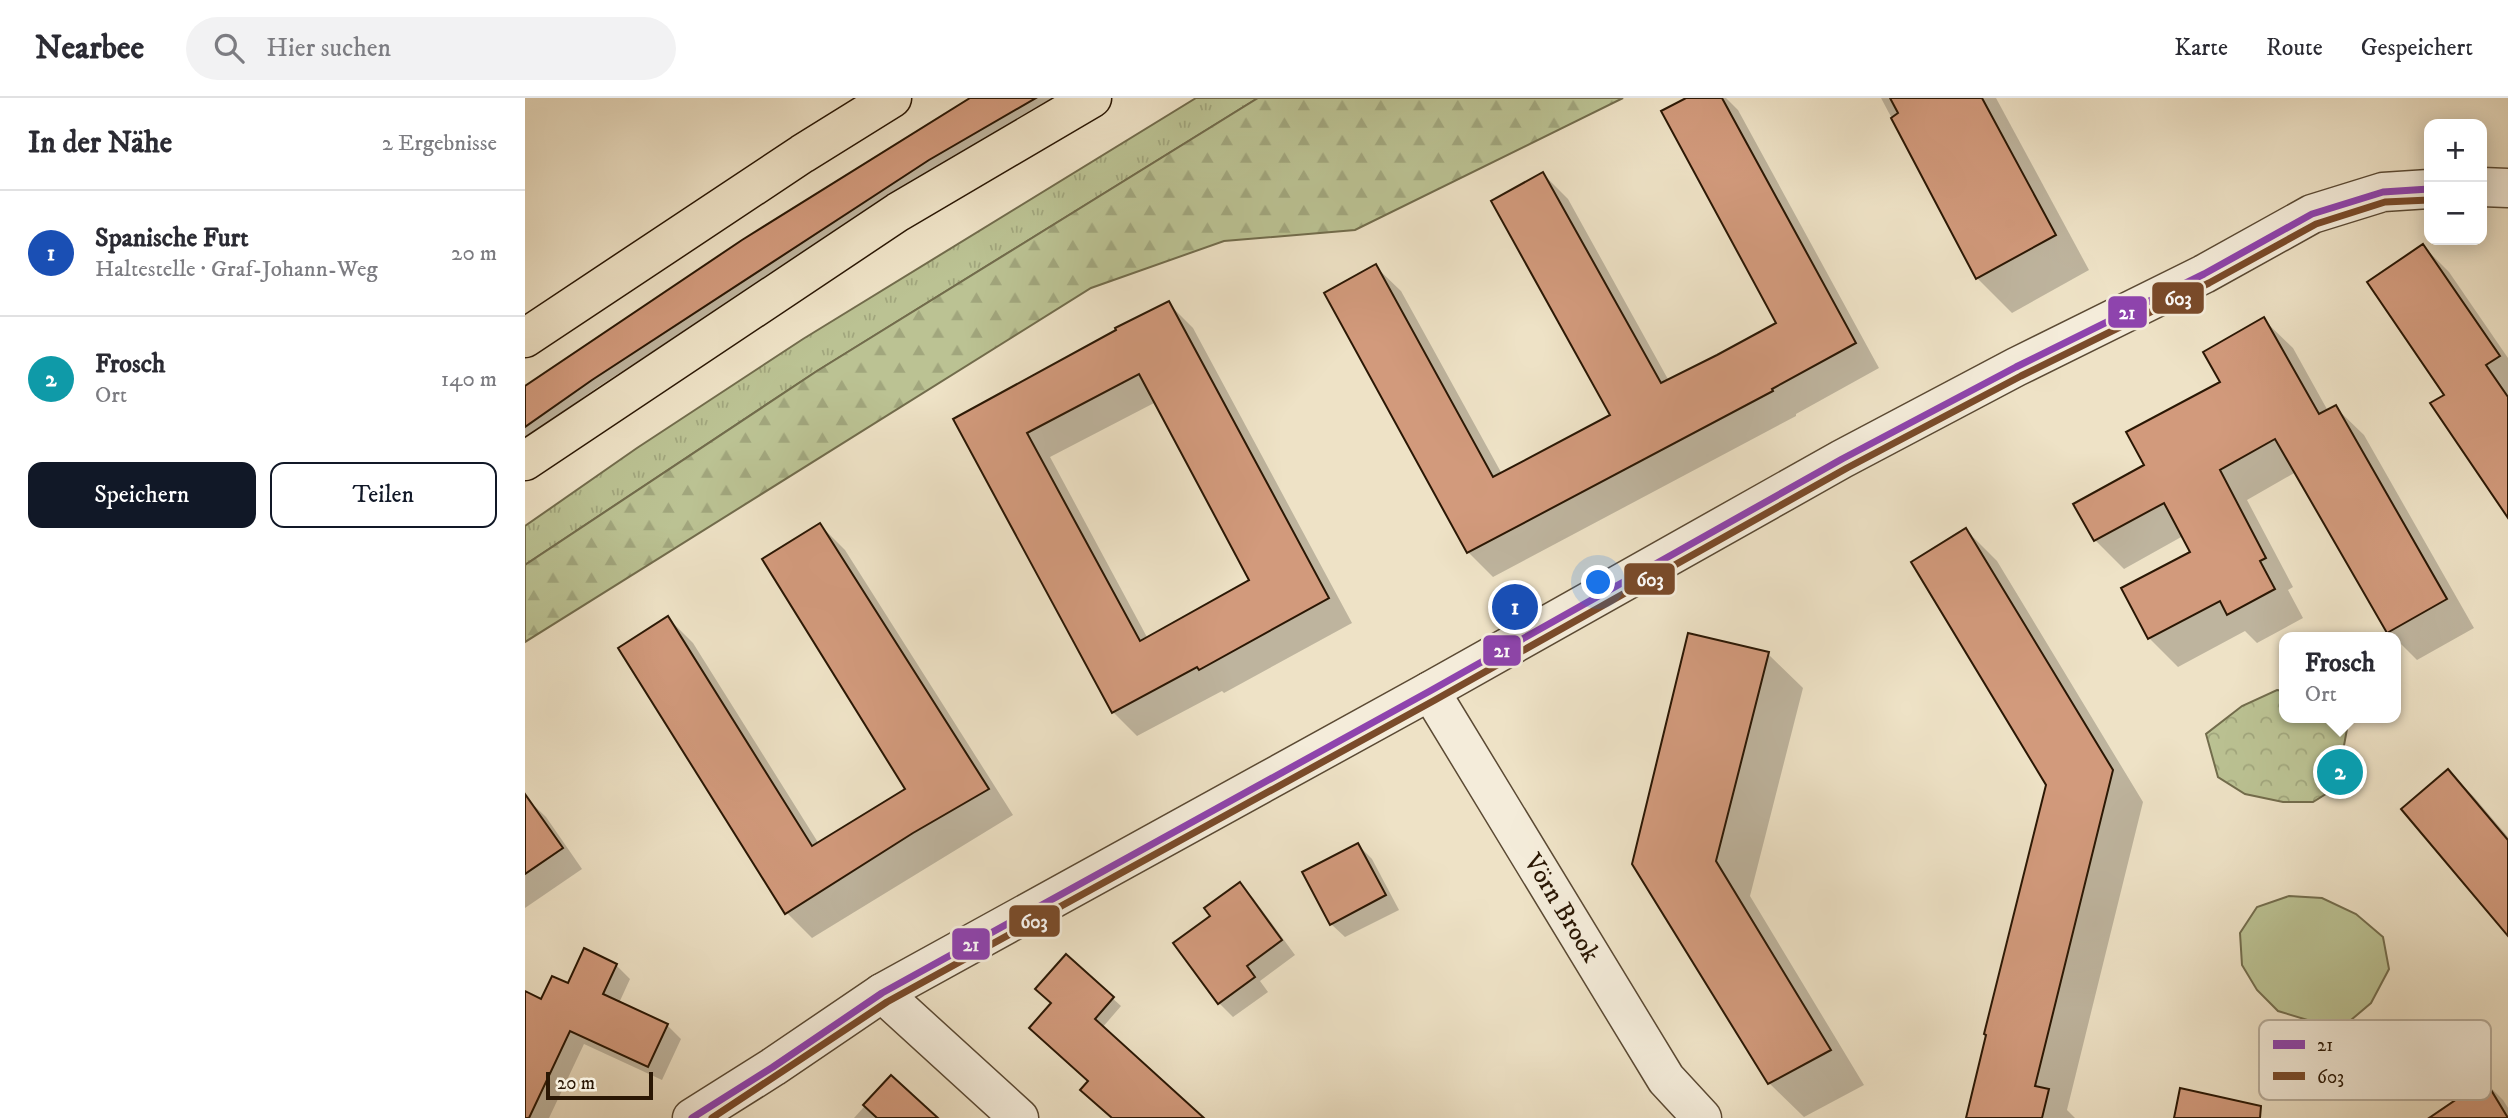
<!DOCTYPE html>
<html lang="de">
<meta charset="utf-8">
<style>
:root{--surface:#fff;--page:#f2f2f3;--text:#2b2b33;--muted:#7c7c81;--line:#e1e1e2;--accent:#111827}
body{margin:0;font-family:"IM FELL DW Pica",serif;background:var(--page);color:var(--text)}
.controls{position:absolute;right:21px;top:21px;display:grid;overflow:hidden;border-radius:14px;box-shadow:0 4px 18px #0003}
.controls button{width:63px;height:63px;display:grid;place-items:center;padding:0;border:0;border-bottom:2px solid var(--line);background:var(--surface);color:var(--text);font:35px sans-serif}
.scale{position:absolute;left:21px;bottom:18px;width:107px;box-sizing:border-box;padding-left:7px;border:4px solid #2a1704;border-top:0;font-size:19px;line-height:24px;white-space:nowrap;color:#2a1704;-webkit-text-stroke:5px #f4ecda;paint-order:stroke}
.you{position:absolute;left:1074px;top:485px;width:24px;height:24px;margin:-18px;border:5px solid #fff;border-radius:50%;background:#1a73e8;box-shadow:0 0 0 10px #1a73e833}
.badge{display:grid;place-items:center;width:46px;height:46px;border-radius:50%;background:var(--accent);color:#fff;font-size:23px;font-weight:700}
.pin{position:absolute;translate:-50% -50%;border:4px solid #fff;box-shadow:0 2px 7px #0006}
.popup{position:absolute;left:1754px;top:534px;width:122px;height:91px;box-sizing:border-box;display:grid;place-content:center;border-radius:14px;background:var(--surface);filter:drop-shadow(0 2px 5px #0005);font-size:23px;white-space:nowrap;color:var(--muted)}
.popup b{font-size:26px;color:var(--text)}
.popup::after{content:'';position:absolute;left:50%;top:100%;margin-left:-14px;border:14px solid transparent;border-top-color:var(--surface)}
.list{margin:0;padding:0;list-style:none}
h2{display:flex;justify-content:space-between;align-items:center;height:91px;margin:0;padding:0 28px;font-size:30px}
h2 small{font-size:23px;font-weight:400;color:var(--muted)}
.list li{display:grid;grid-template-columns:46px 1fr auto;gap:21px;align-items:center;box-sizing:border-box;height:126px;padding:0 28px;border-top:2px solid var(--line)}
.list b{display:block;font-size:26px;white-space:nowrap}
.list p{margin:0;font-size:23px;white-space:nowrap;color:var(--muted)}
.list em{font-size:23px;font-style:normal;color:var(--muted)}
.actions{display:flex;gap:14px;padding:21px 28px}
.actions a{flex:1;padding:16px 0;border:2px solid var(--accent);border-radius:14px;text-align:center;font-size:24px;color:var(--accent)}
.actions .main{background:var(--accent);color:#fff}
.icon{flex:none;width:38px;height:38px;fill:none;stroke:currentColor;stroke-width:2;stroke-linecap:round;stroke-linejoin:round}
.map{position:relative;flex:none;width:1983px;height:1020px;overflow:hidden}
header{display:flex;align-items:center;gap:42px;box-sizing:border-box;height:98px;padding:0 35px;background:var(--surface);border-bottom:2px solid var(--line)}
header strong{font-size:33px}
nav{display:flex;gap:38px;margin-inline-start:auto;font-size:24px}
.search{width:490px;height:63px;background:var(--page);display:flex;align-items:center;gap:18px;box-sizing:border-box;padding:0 24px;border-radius:38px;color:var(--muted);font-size:26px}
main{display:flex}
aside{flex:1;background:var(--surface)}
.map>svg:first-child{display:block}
</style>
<header>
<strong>Nearbee</strong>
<div class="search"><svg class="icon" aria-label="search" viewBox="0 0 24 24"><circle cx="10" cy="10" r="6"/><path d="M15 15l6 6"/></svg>Hier suchen</div>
<nav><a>Karte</a><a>Route</a><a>Gespeichert</a></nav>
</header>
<main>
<aside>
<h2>In der Nähe<small>2 Ergebnisse</small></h2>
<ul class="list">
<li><span class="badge" style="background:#1a4fb4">1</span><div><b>Spanische Furt</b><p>Haltestelle · Graf-Johann-Weg</p></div><em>20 m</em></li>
<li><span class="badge" style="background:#0f9aa8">2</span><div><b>Frosch</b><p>Ort</p></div><em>140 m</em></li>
</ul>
<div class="actions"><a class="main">Speichern</a><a>Teilen</a></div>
</aside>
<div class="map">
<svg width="1983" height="1020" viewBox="0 0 1983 1020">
<defs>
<pattern id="grass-tufts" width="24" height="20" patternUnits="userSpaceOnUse" patternTransform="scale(1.75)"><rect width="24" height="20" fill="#bbc293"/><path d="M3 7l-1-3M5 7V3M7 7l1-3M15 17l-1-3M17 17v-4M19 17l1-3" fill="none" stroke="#a1a67d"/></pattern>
<pattern id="forest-firs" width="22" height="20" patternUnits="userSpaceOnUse" patternTransform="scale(1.75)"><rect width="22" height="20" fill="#bbc293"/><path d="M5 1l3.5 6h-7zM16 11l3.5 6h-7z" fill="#a1a67d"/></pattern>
<pattern id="park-crowns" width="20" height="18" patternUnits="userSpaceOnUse" patternTransform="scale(1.75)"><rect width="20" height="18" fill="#bbc293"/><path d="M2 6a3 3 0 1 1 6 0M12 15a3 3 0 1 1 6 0" fill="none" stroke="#a1a67d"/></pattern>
</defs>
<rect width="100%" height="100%" fill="#eee2c6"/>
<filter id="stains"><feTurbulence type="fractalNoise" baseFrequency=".00286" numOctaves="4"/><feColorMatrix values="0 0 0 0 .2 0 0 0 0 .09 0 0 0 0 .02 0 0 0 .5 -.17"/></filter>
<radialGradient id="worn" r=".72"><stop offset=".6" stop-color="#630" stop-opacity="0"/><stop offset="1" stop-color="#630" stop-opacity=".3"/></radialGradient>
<polygon fill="url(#grass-tufts)" stroke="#726c4c" stroke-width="2" points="671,0 733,0 292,273 0,467 0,428 112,350 278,241"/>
<polygon fill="url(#forest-firs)" stroke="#726c4c" stroke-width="2" points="733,0 1098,0 830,132 699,143 566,190 0,544 0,467 292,273"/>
<polygon fill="url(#park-crowns)" stroke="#726c4c" stroke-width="2" points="1752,592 1759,593 1759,620 1819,620 1822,631 1814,675 1804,694 1788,704 1758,704 1720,696 1693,679 1681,636 1717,608"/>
<polygon fill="#bbc293" stroke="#726c4c" stroke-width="2" points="1764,798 1797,800 1831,816 1858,839 1864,871 1846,905 1826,922 1789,924 1753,913 1732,892 1717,867 1715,835 1732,809"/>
<g fill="#0003" fill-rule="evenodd">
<polygon points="450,0 528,0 411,69 73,289 0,340 0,290"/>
<polygon points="1164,0 1201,0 1213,12 1354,270 1271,316 1271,318 968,479 943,454 851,169 876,193 977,376 1087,318 1018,76 1043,101 1144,283 1253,226"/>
<polygon points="1356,0 1471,0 1564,172 1487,215 1452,180"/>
<polygon points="1898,148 1924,174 1983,260 1983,417 1921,297"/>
<path d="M644,206L668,230L827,525L699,595L697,593L612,638L588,614L431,322ZM631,304L726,483L623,541L525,359Z"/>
<polygon points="1739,222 1768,250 1803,313 1810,309 1839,337 1949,530 1892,562 1864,534 1771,374 1722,402 1768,489 1763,492 1778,520 1732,545 1720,533 1653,569 1624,540 1667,454 1658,438 1599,471 1570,442 1621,368 1697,285"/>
<polygon points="295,427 320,452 488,717 287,840 262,815 143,520 168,545 294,746 383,691"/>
<polygon points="1441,432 1472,463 1618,704 1542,1012 1550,1020 1443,1020 1523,687"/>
<polygon points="1243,556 1278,590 1225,798 1339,987 1279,1019 1244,985 1109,765"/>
<polygon points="1923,673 1949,699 1983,739 1983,835"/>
<polygon points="0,699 21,719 57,771 0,810"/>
<polygon points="833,747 847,761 874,812 820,839 806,826"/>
<polygon points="714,786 728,800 770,857 735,883 743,894 708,919 694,905 650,846 688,818"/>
<polygon points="541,858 596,908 577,930 676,1020 588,1020 565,983 528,905"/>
<polygon points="91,867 105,881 94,905 142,927 156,941 137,982 59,946 24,1020 0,1020 0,895 17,903 43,888"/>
<polygon points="366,979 409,1020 329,1020"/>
<polygon points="1960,984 1978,1002 1983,1010 1983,1020 1907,1020"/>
</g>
<g fill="#d29a7c" stroke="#2a1704" stroke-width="2" fill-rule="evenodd">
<polygon points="445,0 511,0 404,62 67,282 0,329 0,288 217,142"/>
<polygon points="1161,0 1197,0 1331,245 1247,291 1248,293 942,455 799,195 851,166 968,379 1085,317 966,103 1018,74 1136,285 1192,257 1251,225 1136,13"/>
<polygon points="1365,0 1457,0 1531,137 1451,181 1366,20 1373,15"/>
<polygon points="1898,146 1975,258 1961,267 1983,299 1983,420 1905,305 1919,297 1842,184"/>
<path d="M644,203L804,500L674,572L672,569L587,615L428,321L591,232L590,230ZM614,276L724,482L615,543L502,335Z"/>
<polygon points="1739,219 1794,316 1811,307 1922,501 1862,535 1750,341 1695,372 1741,460 1735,463 1750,491 1702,517 1695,503 1623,541 1596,490 1665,454 1639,405 1569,443 1548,406 1619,367 1601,334 1695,284 1678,254"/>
<polygon points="295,425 464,691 388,735 260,816 93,550 143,518 287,748 380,691 237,461"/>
<polygon points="1441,430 1588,672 1510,988 1524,991 1517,1020 1441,1020 1461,937 1459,936 1521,687 1386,464"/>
<polygon points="1163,535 1244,554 1191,763 1306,952 1243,986 1107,766"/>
<polygon points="1923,671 1983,742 1983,838 1876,711"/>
<polygon points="0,696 38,750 0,776"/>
<polygon points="833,745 861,797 805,827 777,774"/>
<polygon points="715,784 757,842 722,868 730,879 693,906 648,845 685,818 679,810"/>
<polygon points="59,850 92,866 78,896 143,926 123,969 45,933 4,1020 0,1020 0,893 16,901 27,878 43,885"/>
<polygon points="541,856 589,899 570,921 679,1020 587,1020 555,992 563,983 504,930 526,905 510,891"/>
<polygon points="366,977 413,1020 352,1020 338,1007"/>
<polygon points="1960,982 1983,1020 1904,1020"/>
<polygon points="1655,990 1736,1008 1735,1020 1649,1020"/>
</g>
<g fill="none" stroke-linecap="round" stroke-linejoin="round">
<g stroke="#5b4a34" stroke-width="41">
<g id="minor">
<polyline points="1957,89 1983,90"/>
<path id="s1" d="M905,593L1141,981L1177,1020"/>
<polyline points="357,895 494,1020"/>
<polyline points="167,1020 248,969 357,895 905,593 1317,361 1491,269 1679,176 1787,116 1858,94 1904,91"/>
</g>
</g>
<g stroke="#2a1704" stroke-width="41">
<g id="highway">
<polyline points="0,240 277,56 367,0"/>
<polyline points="0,363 373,114 567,0"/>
</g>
</g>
<use href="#minor" stroke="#f4ecda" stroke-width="38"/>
<use href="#highway" stroke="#eee2c6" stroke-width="38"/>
<g stroke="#f4ecda" stroke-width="12">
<polyline id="bus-1" points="167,1020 248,969 357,895 905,593 1317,361 1491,269 1679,176 1787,116 1858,94 1904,91"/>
</g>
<g stroke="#f4ecda" stroke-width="12">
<polyline id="bus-2" points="187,1020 362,904 910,602 1322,370 1496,278 1684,185 1791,126 1860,104 1904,102"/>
</g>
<use href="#bus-1" stroke="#8e44ad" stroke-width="7"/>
<use href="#bus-2" stroke="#7a4b2a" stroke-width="7"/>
</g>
<g text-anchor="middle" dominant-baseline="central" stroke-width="6" stroke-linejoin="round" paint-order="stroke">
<g font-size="26" fill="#2a1704" stroke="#f4ecda">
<text stroke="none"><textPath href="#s1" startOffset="254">Vörn Brook</textPath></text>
</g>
</g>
<rect x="1734" y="922" width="232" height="80" rx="10" fill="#f4ecda" stroke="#b7ac9a" stroke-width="2"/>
<rect x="1748" y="942" width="32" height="9" fill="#8e44ad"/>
<rect x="1748" y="974" width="32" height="8" fill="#7a4b2a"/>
<g font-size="19" fill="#2a1704">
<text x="1792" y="953">21</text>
<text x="1792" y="985">603</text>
</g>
<g stroke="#f4ecda" stroke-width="2.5">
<rect x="1626" y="183" width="54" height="34" rx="7" fill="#7a4b2a"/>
<rect x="1582" y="197" width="41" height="34" rx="7" fill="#8e44ad"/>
<rect x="1098" y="464" width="53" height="34" rx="7" fill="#7a4b2a"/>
<rect x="957" y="536" width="40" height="33" rx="7" fill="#8e44ad"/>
<rect x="483" y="806" width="53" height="34" rx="7" fill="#7a4b2a"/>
<rect x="426" y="829" width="40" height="34" rx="7" fill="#8e44ad"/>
</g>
<g font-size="19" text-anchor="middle" font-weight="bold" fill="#fff">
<text x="1653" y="207">603</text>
<text x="1602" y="221">21</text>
<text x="1125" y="488">603</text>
<text x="977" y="559">21</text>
<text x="509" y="830">603</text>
<text x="446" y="853">21</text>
</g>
<rect width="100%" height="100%" filter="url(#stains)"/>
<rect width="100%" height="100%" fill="url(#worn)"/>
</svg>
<div class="controls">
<button>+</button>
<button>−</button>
</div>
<div class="scale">20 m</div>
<div class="you"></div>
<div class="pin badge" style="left:990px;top:509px;background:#1a4fb4">1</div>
<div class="pin badge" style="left:1815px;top:674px;background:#0f9aa8">2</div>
<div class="popup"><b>Frosch</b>Ort</div>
</div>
</main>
